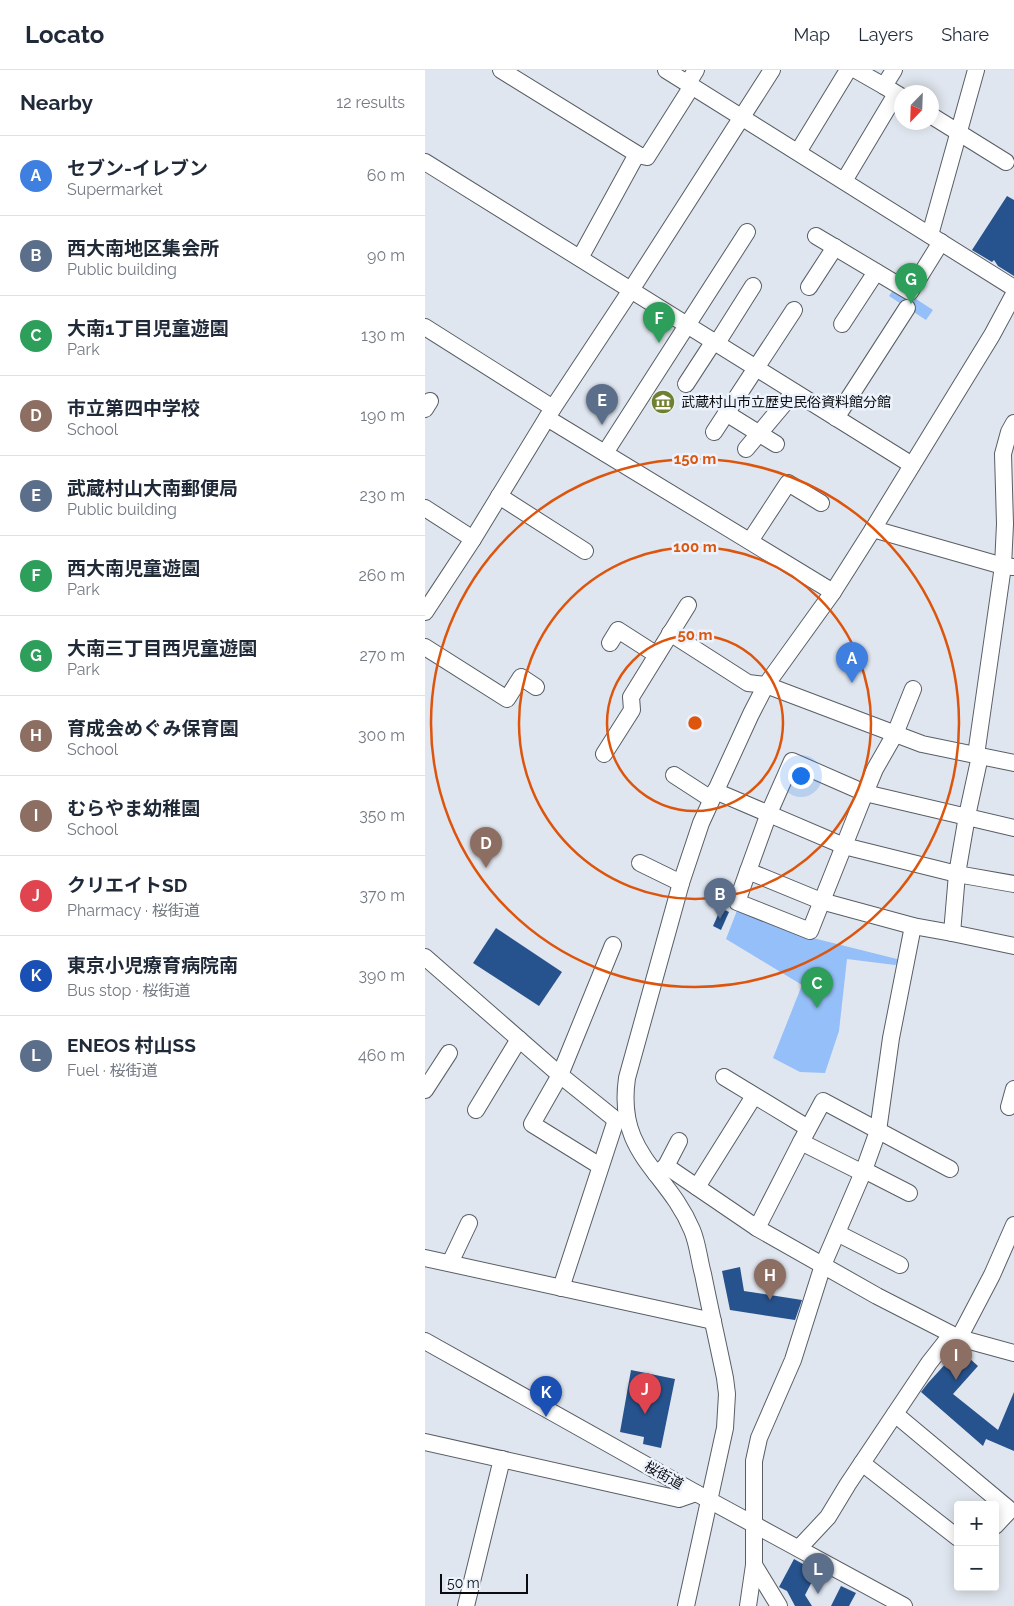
<!DOCTYPE html>
<meta charset="utf-8">
<style>
:root{--surface:#fff;--page:#f6f6f7;--text:#1f2937;--muted:#747a83;--line:#e0e1e3;--accent:#111827}
body{margin:0;font-family:Raleway,"Noto Sans JP",sans-serif;background:var(--page);color:var(--text)}
.controls{position:absolute;right:15px;bottom:15px;display:grid;overflow:hidden;border-radius:5px;box-shadow:0 2px 12px #0003}
.controls button{width:45px;height:45px;display:grid;place-items:center;padding:0;border:0;border-bottom:1px solid var(--line);background:var(--surface);color:var(--text);font:25px sans-serif}
.compass{position:absolute;left:469px;top:15px;width:45px;height:45px;border-radius:50%;background:var(--surface);box-shadow:0 2px 12px #0003;rotate:203deg}
.scale{position:absolute;left:15px;bottom:12px;width:88px;box-sizing:border-box;padding-left:5px;border:2px solid #090b0e;border-top:0;font-size:14px;line-height:18px;white-space:nowrap;color:#090b0e;-webkit-text-stroke:4px #edf3fc;paint-order:stroke}
.you{position:absolute;left:375px;top:705px;width:18px;height:18px;margin:-12px;border:4px solid #fff;border-radius:50%;background:#1a73e8;box-shadow:0 0 0 8px #1a73e833}
.badge{display:grid;place-items:center;width:32px;height:32px;border-radius:50%;background:var(--accent);color:#fff;font-size:16px;font-weight:700}
.pin{position:absolute;translate:-50% -41px;filter:drop-shadow(0 1px 2px #0008)}
.pin::after{content:'';position:absolute;top:26px;width:18px;height:15px;background:inherit;clip-path:polygon(0 0,100% 0,50% 100%)}
.list{margin:0;padding:0;list-style:none}
h2{display:flex;justify-content:space-between;align-items:center;height:65px;margin:0;padding:0 20px;font-size:21px}
h2 small{font-size:16px;font-weight:400;color:var(--muted)}
.list li{display:grid;grid-template-columns:32px 1fr auto;gap:15px;align-items:center;box-sizing:border-box;height:80px;padding:0 20px;border-top:1px solid var(--line)}
.list b{display:block;font-size:19px;white-space:nowrap}
.list p{margin:0;font-size:16px;white-space:nowrap;color:var(--muted)}
.list em{font-size:16px;font-style:normal;color:var(--muted)}
.map{position:relative;flex:none;width:589px;height:1536px;overflow:hidden}
header{display:flex;align-items:center;gap:30px;box-sizing:border-box;height:70px;padding:0 25px;background:var(--surface);border-bottom:1px solid var(--line)}
header strong{font-size:24px}
nav{display:flex;gap:28px;margin-inline-start:auto;font-size:18px}
main{display:flex}
aside{flex:1;background:var(--surface)}
.map>svg:first-child{display:block}
</style>
<header>
<strong>Locato</strong>
<nav><a>Map</a><a>Layers</a><a>Share</a></nav>
</header>
<main>
<aside>
<h2>Nearby<small>12 results</small></h2>
<ul class="list">
<li><span class="badge" style="background:#3f7fe0">A</span><div><b>セブン-イレブン</b><p>Supermarket</p></div><em>60 m</em></li>
<li><span class="badge" style="background:#5c6f8a">B</span><div><b>西大南地区集会所</b><p>Public building</p></div><em>90 m</em></li>
<li><span class="badge" style="background:#2e9e5b">C</span><div><b>大南1丁目児童遊園</b><p>Park</p></div><em>130 m</em></li>
<li><span class="badge" style="background:#8d6e63">D</span><div><b>市立第四中学校</b><p>School</p></div><em>190 m</em></li>
<li><span class="badge" style="background:#5c6f8a">E</span><div><b>武蔵村山大南郵便局</b><p>Public building</p></div><em>230 m</em></li>
<li><span class="badge" style="background:#2e9e5b">F</span><div><b>西大南児童遊園</b><p>Park</p></div><em>260 m</em></li>
<li><span class="badge" style="background:#2e9e5b">G</span><div><b>大南三丁目西児童遊園</b><p>Park</p></div><em>270 m</em></li>
<li><span class="badge" style="background:#8d6e63">H</span><div><b>育成会めぐみ保育園</b><p>School</p></div><em>300 m</em></li>
<li><span class="badge" style="background:#8d6e63">I</span><div><b>むらやま幼稚園</b><p>School</p></div><em>350 m</em></li>
<li><span class="badge" style="background:#e0444e">J</span><div><b>クリエイトSD</b><p>Pharmacy · 桜街道</p></div><em>370 m</em></li>
<li><span class="badge" style="background:#1a4fb4">K</span><div><b>東京小児療育病院南</b><p>Bus stop · 桜街道</p></div><em>390 m</em></li>
<li><span class="badge" style="background:#5c6f8a">L</span><div><b>ENEOS 村山SS</b><p>Fuel · 桜街道</p></div><em>460 m</em></li>
</ul>
</aside>
<div class="map">
<svg width="589" height="1536" viewBox="0 0 589 1536">
<rect width="100%" height="100%" fill="#e0e6ef"/>
<g fill="#95bff8">
<polygon points="471,216 508,240 501,250 464,226"/>
<polygon points="313,838 388,868 476,890 470,895 422,889 414,961 400,1003 375,1002 348,988 377,915 301,869"/>
</g>
<g fill="#26528d">
<polygon points="582,126 589,130 589,206 573,196 569,190 567,192 547,180"/>
<polygon points="296,838 304,842 296,860 288,856"/>
<polygon points="71,858 137,902 114,936 48,893"/>
<polygon points="315,1197 319,1221 377,1230 370,1250 305,1240 297,1201"/>
<polygon points="534,1279 553,1296 528,1324 573,1360 589,1322 589,1381 561,1369 558,1376 496,1322 503,1313"/>
<polygon points="206,1300 250,1309 236,1378 218,1374 219,1367 195,1362"/>
<polygon points="369,1489 392,1502 380,1525 387,1536 370,1536 362,1521 354,1517"/>
<polygon points="416,1516 431,1523 424,1536 406,1536"/>
</g>
<g fill="none" stroke-linecap="round" stroke-linejoin="round">
<g stroke="#585e65" stroke-width="18">
<g id="minor">
<polyline points="76,0 212,84 155,188"/>
<polyline points="241,0 589,218"/>
<polyline points="431,0 459,16"/>
<polyline points="469,0 459,16 477,27"/>
<polyline points="263,13 271,0"/>
<polyline points="507,46 581,92"/>
<polyline points="373,82 423,0"/>
<polyline points="212,85 222,87 267,16"/>
<polyline points="0,92 487,395"/>
<polyline points="419,111 471,24"/>
<polyline points="505,165 551,0"/>
<polyline points="391,166 485,222 516,172"/>
<polyline points="384,217 410,177"/>
<polyline points="417,254 451,202"/>
<polyline points="0,257 128,338"/>
<polyline points="292,273 328,216"/>
<polyline points="261,314 289,271"/>
<polyline points="0,339 5,331"/>
<polyline points="301,343 351,374"/>
<polyline points="122,348 408,522"/>
<polyline points="411,348 482,238"/>
<polyline points="289,362 369,240"/>
<polyline points="321,379 369,322"/>
<polyline points="180,383 322,162"/>
<polyline points="74,426 160,481"/>
<polyline points="0,438 48,469"/>
<polyline points="448,459 578,496 588,497"/>
<polyline points="325,471 363,413 396,433"/>
<polyline points="0,542 48,469 128,338 206,220 347,0"/>
<polyline points="245,563 323,613 341,615 497,674 589,693"/>
<polyline points="185,573 193,560 232,585"/>
<polyline points="0,577 82,629 96,607 111,617"/>
<polyline points="179,684 207,640 206,627 263,535"/>
<polyline points="551,685 578,496 580,454 578,384 584,362 589,353"/>
<polyline points="555,686 542,746 532,804 527,863 488,856 396,831 323,801 344,743 367,691 440,723 589,758"/>
<polyline points="249,705 286,729"/>
<polyline points="290,721 419,776 532,804 589,814"/>
<polyline points="215,793 256,813"/>
<polyline points="323,801 312,832 385,861 440,723 450,699 470,664 488,619"/>
<polyline points="527,863 589,876"/>
<polyline points="0,887 135,1005 191,1050 202,1050"/>
<polyline points="299,1007 383,1058"/>
<polyline points="0,1020 24,983"/>
<polyline points="584,1037 589,1019"/>
<polyline points="51,1040 94,969"/>
<polyline points="175,1096 107,1054 135,1005 188,875"/>
<polyline points="241,1096 254,1071"/>
<polyline points="439,1100 484,1123"/>
<polyline points="438,1103 376,1072 398,1031 525,1099"/>
<polyline points="231,1104 241,1096 332,1158 452,1226 534,1268 589,1283"/>
<polyline points="272,1117 329,1026"/>
<polyline points="332,1158 376,1072"/>
<polyline points="412,1163 475,1195"/>
<polyline points="0,1188 288,1251"/>
<polyline points="25,1193 44,1153"/>
<polyline points="136,1218 191,1050"/>
<polyline points="534,1268 567,1205 589,1155"/>
<polyline points="0,1271 271,1423 479,1536"/>
<polyline points="470,1344 585,1440 570,1456"/>
<polyline points="0,1372 254,1429 271,1423"/>
<polyline points="437,1393 533,1468"/>
<polyline points="374,1478 403,1447 423,1414 504,1293 526,1265"/>
<polyline points="329,1495 354,1536"/>
<polyline points="41,1536 77,1389"/>
<path d="M261,1536L300,1358L302,1324L300,1308C293,1274 285,1239 278,1204C274,1190 273,1174 267,1160C242,1100 191,1085 202,1008L256,813L276,753L326,644L341,615L408,522L448,459L567,265L589,224"/>
<polyline points="323,1536 329,1495 329,1391 334,1368 368,1290 398,1195 439,1100 453,1061 466,968 488,856"/>
</g>
</g>
<use href="#minor" stroke="#fff" stroke-width="16"/>
</g>
<g fill="none" stroke="#dd550c" stroke-width="2.5">
<circle cx="270" cy="653" r="88"/>
<circle cx="270" cy="653" r="176"/>
<circle cx="270" cy="653" r="264"/>
</g>
<defs>
<g id="museum-disc" transform="scale(1.25)"><circle r="9.5" fill="#6f802f" stroke="#edf3fc"/><path d="M0-6L6-3V-2H-6V-3ZM-5-1h2V3h-2ZM-1-1h2V3h-2ZM3-1h2V3H3ZM-6 4H6V6H-6Z" fill="#fff"/></g>
</defs>
<g fill-rule="evenodd">
<use href="#museum-disc" x="238" y="332"/>
</g>
<g text-anchor="middle" dominant-baseline="central" stroke-width="5" stroke-linejoin="round" paint-order="stroke">
<g font-size="14" fill="#090b0e" stroke="#edf3fc" text-anchor="start">
<text x="256" y="332">武蔵村山市立歴史民俗資料館分館</text>
</g>
<g font-size="14" fill="#090b0e" stroke="#edf3fc">
<text transform="translate(239 1405) rotate(29)">桜街道</text>
</g>
</g>
<circle cx="270" cy="653" r="8" fill="#dd550c" stroke="#edf3fc" stroke-width="2.5"/>
<g font-size="15" text-anchor="middle" font-weight="bold" fill="#dd550c" stroke="#edf3fc" stroke-width="5" stroke-linejoin="round" paint-order="stroke">
<text x="270" y="394">150 m</text>
<text x="270" y="482">100 m</text>
<text x="270" y="570">50 m</text>
</g>
</svg>
<div class="controls">
<button>+</button>
<button>−</button>
</div>
<svg class="compass" viewBox="-18 -18 36 36"><path d="M0-13l5 13h-10z" fill="#e53935"/><path d="M0 13l5-13h-10z" fill="#747a83"/></svg>
<div class="scale">50 m</div>
<div class="you"></div>
<div class="pin badge" style="left:427px;top:613px;background:#3f7fe0">A</div>
<div class="pin badge" style="left:295px;top:849px;background:#5c6f8a">B</div>
<div class="pin badge" style="left:392px;top:938px;background:#2e9e5b">C</div>
<div class="pin badge" style="left:61px;top:798px;background:#8d6e63">D</div>
<div class="pin badge" style="left:177px;top:355px;background:#5c6f8a">E</div>
<div class="pin badge" style="left:234px;top:273px;background:#2e9e5b">F</div>
<div class="pin badge" style="left:486px;top:234px;background:#2e9e5b">G</div>
<div class="pin badge" style="left:345px;top:1230px;background:#8d6e63">H</div>
<div class="pin badge" style="left:531px;top:1310px;background:#8d6e63">I</div>
<div class="pin badge" style="left:220px;top:1344px;background:#e0444e">J</div>
<div class="pin badge" style="left:121px;top:1347px;background:#1a4fb4">K</div>
<div class="pin badge" style="left:393px;top:1524px;background:#5c6f8a">L</div>
</div>
</main>
